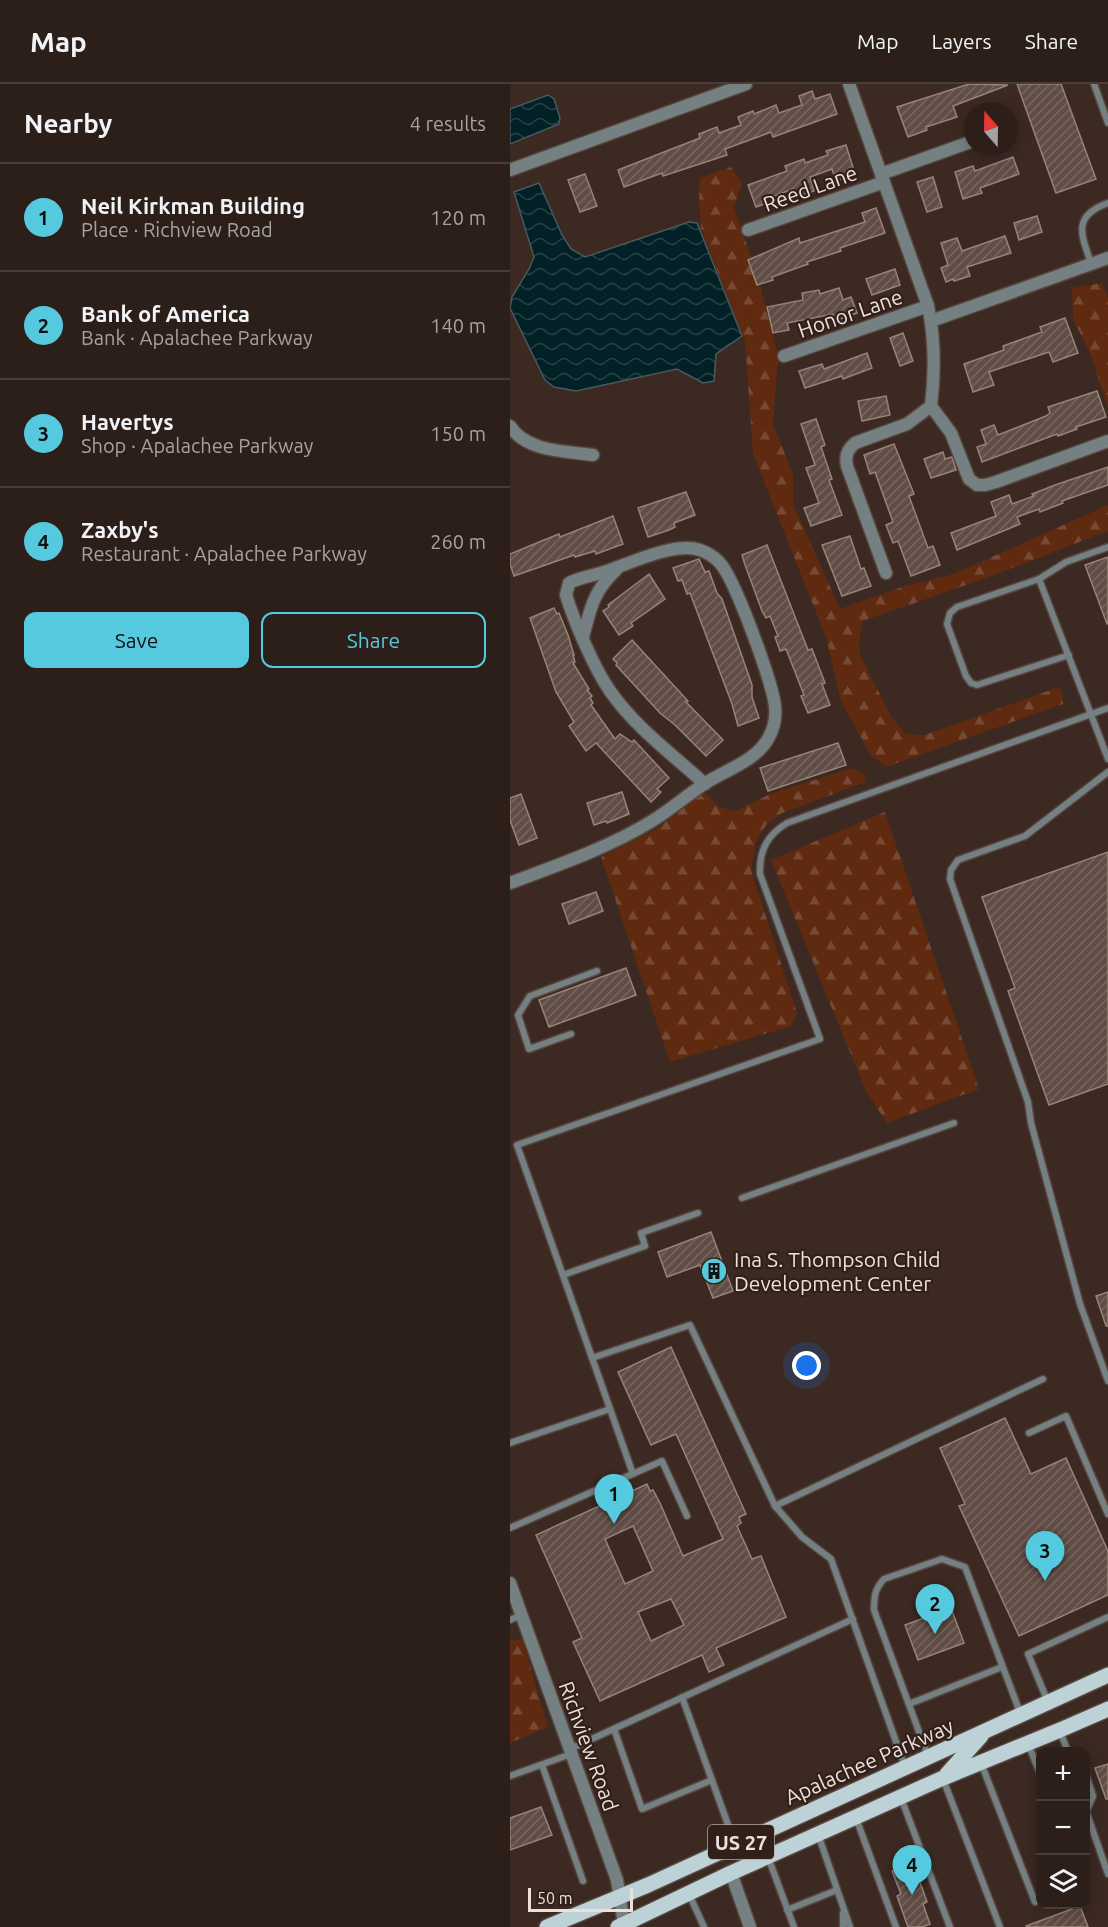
<!DOCTYPE html>
<meta charset="utf-8">
<style>
:root{--surface:#2c1f1a;--page:#342723;--text:#f1f3f6;--muted:#a6a2a2;--line:#483d39;--accent:#55cadf}
body{margin:0;font-family:Ubuntu,sans-serif;background:var(--page);color:var(--text)}
.controls{position:absolute;right:18px;bottom:18px;display:grid;overflow:hidden;border-radius:12px;box-shadow:0 3px 15px #0003}
.controls button{width:54px;height:54px;display:grid;place-items:center;padding:0;border:0;border-bottom:2px solid var(--line);background:var(--surface);color:var(--text);font:30px sans-serif}
.compass{position:absolute;left:454px;top:18px;width:54px;height:54px;border-radius:50%;background:var(--surface);box-shadow:0 3px 15px #0003;rotate:340deg}
.scale{position:absolute;left:18px;bottom:15px;width:105px;box-sizing:border-box;padding-left:6px;border:3px solid #ece0db;border-top:0;font-size:16px;line-height:21px;white-space:nowrap;color:#ece0db;-webkit-text-stroke:4px #302019;paint-order:stroke}
.you{position:absolute;left:297px;top:1282px;width:21px;height:21px;margin:-15px;border:4px solid #fff;border-radius:50%;background:#1a73e8;box-shadow:0 0 0 9px #1a73e833}
.badge{display:grid;place-items:center;width:39px;height:39px;border-radius:50%;background:var(--accent);color:#111;font-size:20px;font-weight:700}
.pin{position:absolute;translate:-50% -50px;filter:drop-shadow(0 2px 3px #0008)}
.pin::after{content:'';position:absolute;top:32px;width:21px;height:18px;background:inherit;clip-path:polygon(0 0,100% 0,50% 100%)}
.list{margin:0;padding:0;list-style:none}
h2{display:flex;justify-content:space-between;align-items:center;height:78px;margin:0;padding:0 24px;font-size:26px}
h2 small{font-size:20px;font-weight:400;color:var(--muted)}
.list li{display:grid;grid-template-columns:39px 1fr auto;gap:18px;align-items:center;box-sizing:border-box;height:108px;padding:0 24px;border-top:2px solid var(--line)}
.list b{display:block;font-size:22px;white-space:nowrap}
.list p{margin:0;font-size:20px;white-space:nowrap;color:var(--muted)}
.list em{font-size:20px;font-style:normal;color:var(--muted)}
.actions{display:flex;gap:12px;padding:18px 24px}
.actions a{flex:1;padding:14px 0;border:2px solid var(--accent);border-radius:12px;text-align:center;font-size:21px;color:var(--accent)}
.actions .main{background:var(--accent);color:#111}
.icon{flex:none;width:33px;height:33px;fill:none;stroke:currentColor;stroke-width:2;stroke-linecap:round;stroke-linejoin:round}
.map{position:relative;flex:none;width:598px;height:1843px;overflow:hidden}
header{display:flex;align-items:center;gap:36px;box-sizing:border-box;height:84px;padding:0 30px;background:var(--surface);border-bottom:2px solid var(--line)}
header strong{font-size:28px}
nav{display:flex;gap:33px;margin-inline-start:auto;font-size:21px}
main{display:flex}
aside{flex:1;background:var(--surface)}
.map>svg:first-child{display:block}
</style>
<header>
<strong>Map</strong>
<nav><a>Map</a><a>Layers</a><a>Share</a></nav>
</header>
<main>
<aside>
<h2>Nearby<small>4 results</small></h2>
<ul class="list">
<li><span class="badge">1</span><div><b>Neil Kirkman Building</b><p>Place · Richview Road</p></div><em>120 m</em></li>
<li><span class="badge">2</span><div><b>Bank of America</b><p>Bank · Apalachee Parkway</p></div><em>140 m</em></li>
<li><span class="badge">3</span><div><b>Havertys</b><p>Shop · Apalachee Parkway</p></div><em>150 m</em></li>
<li><span class="badge">4</span><div><b>Zaxby's</b><p>Restaurant · Apalachee Parkway</p></div><em>260 m</em></li>
</ul>
<div class="actions"><a class="main">Save</a><a>Share</a></div>
</aside>
<div class="map">
<svg width="598" height="1843" viewBox="0 0 598 1843">
<defs>
<pattern id="forest-firs" width="22" height="20" patternUnits="userSpaceOnUse" patternTransform="scale(1.5)"><rect width="22" height="20" fill="#5f2a10"/><path d="M5 1l3.5 6h-7zM16 11l3.5 6h-7z" fill="#764932"/></pattern>
<pattern id="water-waves" width="16" height="10" patternUnits="userSpaceOnUse" patternTransform="scale(1.5)"><rect width="16" height="10" fill="#022127"/><path d="M0 5q4-4 8 0t8 0" fill="none" stroke="#274146"/></pattern>
<pattern id="building-hatch" width="6" height="6" patternUnits="userSpaceOnUse" patternTransform="scale(1.5)"><rect width="6" height="6" fill="#604d45"/><path d="M-1 1l2-2M0 6l6-6M5 7l2-2" fill="none" stroke="#77665f"/></pattern>
</defs>
<rect width="100%" height="100%" fill="#3b2922"/>
<g fill="url(#forest-firs)">
<polygon points="221,83 232,100 224,123 248,194 268,271 263,340 283,390 283,420 330,525 395,502 444,490 598,421 598,447 479,493 353,537 349,556 350,571 382,634 396,650 415,651 549,603 553,612 553,620 376,683 360,670 331,617 316,553 243,370 235,257 191,144 189,117 190,94"/>
<polygon points="592,199 598,214 598,324 581,271 563,235 562,204"/>
<polygon points="342,684 355,690 356,698 272,729 256,741 246,759 241,786 287,929 281,942 160,978 91,773 148,744 194,708 210,723 225,727 260,710"/>
<polygon points="375,728 469,1005 377,1039 356,1007 261,776"/>
<polygon points="12,1555 38,1643 0,1659 0,1556"/>
</g>
<g fill="url(#water-waves)" stroke="#485a5d" stroke-width="1.5">
<polygon points="38,11 44,15 50,34 49,40 0,60 0,25"/>
<polygon points="29,99 52,151 61,165 75,173 179,138 187,139 232,252 206,270 204,297 193,299 167,285 66,307 44,303 35,296 0,224 2,213 19,185 24,173 4,108"/>
</g>
<g fill="url(#building-hatch)" stroke="#98837a" stroke-width="1.5" fill-rule="evenodd">
<polygon points="459,0 498,1 443,22 447,33 416,43 417,46 398,53 387,23"/>
<polygon points="507,0 551,0 586,95 546,109"/>
<polygon points="302,7 305,15 320,10 327,30 263,53 261,48 215,65 217,71 153,92 152,89 114,103 108,86 190,54 189,50 207,43 209,49 231,41 228,33 243,27 244,30 266,21 269,29 292,21 289,12"/>
<polygon points="336,61 345,90 326,97 322,85 300,93 304,107 286,113 283,105 256,115 257,119 246,123 238,101 277,87 275,82 294,75 295,79 318,71 316,67"/>
<polygon points="503,73 509,90 470,104 472,109 453,115 445,88 463,82 465,87"/>
<polygon points="75,90 87,122 70,128 58,96"/>
<polygon points="423,93 432,123 417,128 407,98"/>
<polygon points="366,124 375,149 330,164 331,167 297,178 298,180 262,193 263,196 247,201 238,176 289,154 290,159 355,138 352,129"/>
<polygon points="527,132 532,148 509,156 504,139"/>
<polygon points="495,152 501,169 457,183 460,192 444,197 443,195 436,198 431,184 438,181 431,159 447,154 452,167"/>
<polygon points="385,185 390,201 362,211 356,195"/>
<polygon points="329,204 333,216 341,213 347,229 325,237 323,230 277,239 279,246 263,249 257,223 293,216 292,209 309,206 310,210"/>
<polygon points="555,234 568,269 543,278 539,268 479,288 484,301 463,308 454,280 494,266 493,262 532,248 530,243"/>
<polygon points="393,249 403,277 390,282 380,254"/>
<polygon points="357,269 362,284 333,295 332,292 295,304 289,287 312,280 314,285"/>
<polygon points="587,307 596,333 566,343 567,345 548,352 547,350 472,378 467,363 476,360 471,346 484,341 488,351 536,332 540,329 538,323"/>
<polygon points="376,312 380,331 352,337 348,317"/>
<polygon points="306,335 315,361 311,363 322,395 319,396 332,431 301,442 294,424 309,419 296,384 305,381 291,340"/>
<polygon points="384,360 404,410 399,412 418,464 423,462 430,481 401,492 388,457 383,459 376,441 383,438 365,388 360,390 354,371"/>
<polygon points="433,368 435,375 442,373 446,386 421,394 414,375"/>
<polygon points="598,383 598,401 552,417 553,419 530,428 529,425 507,433 510,440 447,466 441,449 486,432 481,418 499,411 502,420 524,412 522,410 545,401"/>
<polygon points="176,408 185,431 164,439 165,443 159,446 138,453 128,424"/>
<polygon points="103,432 113,460 86,470 85,467 65,473 64,471 4,492 0,480 0,470 34,456 49,450 50,453"/>
<polygon points="340,452 351,485 354,484 361,502 332,512 312,461"/>
<polygon points="257,461 298,566 302,565 315,599 312,600 320,621 298,629 291,612 294,611 276,565 270,567 265,553 268,552 260,532 256,534 252,527 234,478 232,471"/>
<polygon points="598,473 598,539 597,540 575,481"/>
<polygon points="189,475 195,488 199,487 207,509 212,515 242,601 242,613 249,634 228,642 222,620 180,509 177,510 172,496 168,497 163,484"/>
<polygon points="139,490 155,515 121,539 123,542 109,551 93,527 99,523 98,521"/>
<polygon points="44,524 47,530 49,529 58,551 64,571 63,571 65,578 63,579 79,605 77,606 82,612 80,614 83,619 81,621 105,655 110,650 122,658 124,656 159,694 147,705 151,708 141,718 86,659 76,667 59,642 64,638 46,608 20,534"/>
<polygon points="122,556 178,617 176,618 213,656 196,672 165,641 150,629 106,581 107,579 103,575"/>
<polygon points="328,659 336,681 258,707 250,684"/>
<polygon points="112,708 119,730 97,739 96,737 84,741 77,719"/>
<polygon points="11,710 27,754 9,761 0,736 0,714"/>
<polygon points="598,768 598,1000 539,1021 498,907 505,904 472,813"/>
<polygon points="86,808 93,827 59,840 52,820"/>
<polygon points="116,884 126,911 39,943 29,916"/>
<polygon points="201,1148 223,1207 203,1214 190,1181 157,1193 148,1168"/>
<polygon points="598,1208 598,1242 596,1242 586,1212"/>
<path d="M161,1263L236,1430L229,1433L231,1439L227,1442L242,1475L251,1472L276,1533L206,1564L214,1581L199,1588L192,1571L90,1617L63,1558L72,1554L26,1451L137,1400L140,1407L143,1406L150,1419L173,1472L213,1455L166,1350L141,1361L108,1288ZM123,1442L143,1487L115,1500L95,1455ZM161,1515L174,1541L141,1557L128,1528Z"/>
<polygon points="495,1334 521,1390 556,1374 598,1467 598,1511 509,1552 449,1422 455,1420 430,1364"/>
<polygon points="441,1524 454,1559 408,1576 395,1541"/>
<polygon points="598,1680 598,1715 596,1715 585,1684"/>
<polygon points="31,1723 42,1751 0,1766 0,1734"/>
<polygon points="403,1779 417,1818 413,1820 420,1840 412,1843 398,1843 387,1812 391,1810 382,1787"/>
<polygon points="570,1822 578,1843 516,1843 516,1842"/>
</g>
<g fill="none" stroke-linecap="round" stroke-linejoin="round">
<g stroke="#574640" stroke-width="9">
<g id="service">
<polyline points="584,0 598,39"/>
<path d="M581,179C571,150 562,132 598,119"/>
<polyline points="529,495 598,675"/>
<polyline points="559,571 467,601 461,599 456,592 437,540 440,529 447,523 529,495 556,478 598,463"/>
<polyline points="598,688 515,752 448,776 441,786 440,795 518,1018 521,1039 570,1220 598,1297"/>
<polyline points="61,950 19,965 8,931 20,912 87,887"/>
<polyline points="232,1114 444,1039"/>
<polyline points="53,1191 135,1162 131,1149 188,1129"/>
<polyline points="82,1274 180,1241 265,1422 292,1453 321,1475 395,1683"/>
<polyline points="519,1349 556,1332 598,1430"/>
<polyline points="0,1359 100,1325"/>
<path d="M123,1390L7,1061L310,955L250,790C249,767 257,751 277,739L598,624"/>
<polyline points="265,1422 533,1295"/>
<polyline points="0,1444 152,1377 177,1432"/>
<polyline points="0,1536 11,1531"/>
<polyline points="172,1613 225,1760"/>
<polyline points="538,1618 518,1570 598,1533"/>
<polyline points="399,1620 492,1583"/>
<polyline points="104,1645 132,1725 202,1696"/>
<polyline points="550,1647 558,1668"/>
<polyline points="518,1660 530,1689"/>
<polyline points="60,1665 343,1535"/>
<path d="M418,1672L364,1526C364,1512 365,1505 374,1495L432,1475L455,1483L511,1631"/>
<polyline points="471,1679 525,1818"/>
<polyline points="32,1681 73,1797"/>
<polyline points="576,1691 583,1712 576,1728"/>
<polyline points="0,1692 61,1670"/>
<polyline points="433,1695 490,1843"/>
<polyline points="391,1714 440,1843"/>
<polyline points="576,1727 598,1790"/>
<polyline points="346,1734 386,1843"/>
<polyline points="308,1750 340,1843"/>
<polyline points="258,1773 284,1843"/>
<polyline points="179,1810 194,1843"/>
<polyline points="277,1826 327,1806"/>
<polyline points="333,1829 333,1843"/>
</g>
</g>
<g stroke="#574640" stroke-width="15">
<g id="minor">
<path d="M339,0L418,222C425,255 425,289 421,322"/>
<polyline points="0,86 236,0"/>
<polyline points="371,90 463,57"/>
<polyline points="238,146 374,98"/>
<polyline points="421,237 598,174"/>
<polyline points="274,272 418,222"/>
<polyline points="421,322 441,349 459,395 467,401 475,401 486,398 598,357"/>
<path d="M0,342C16,368 56,367 83,371"/>
<path d="M376,489L337,382C335,372 337,366 345,359L397,340L421,322"/>
<path d="M73,553C81,523 83,508 106,486"/>
<path d="M0,799C48,781 98,764 142,737C160,726 176,712 194,700C215,686 247,677 259,653C264,644 266,632 265,622C262,598 225,494 209,478C205,473 196,468 190,466C165,457 119,480 94,488C82,492 70,493 59,499L56,511C64,537 84,584 100,607C125,643 162,670 195,700"/>
<polyline points="221,1789 240,1843"/>
</g>
</g>
<g stroke="#574640" stroke-width="15">
<polyline id="tertiary" points="0,1499 107,1796 114,1840"/>
</g>
<g stroke="#574640" stroke-width="18">
<g id="primary">
<polyline points="437,1690 471,1652"/>
<polyline points="37,1843 138,1801 598,1591"/>
<polyline points="108,1843 221,1789 433,1694 550,1646 598,1625"/>
</g>
</g>
<use href="#service" stroke="#758082" stroke-width="6"/>
<use href="#minor" stroke="#758082" stroke-width="12"/>
<use href="#tertiary" stroke="#758082" stroke-width="12"/>
<use href="#primary" stroke="#bcd2d6" stroke-width="15"/>
</g>
<defs>
<g id="building-disc" transform="scale(1.35)"><circle r="9.5" fill="#55cadf" stroke="#302019"/><path d="M-4-6H4V6H1V3H-1V6H-4ZM-2.5-4.3h1.7v1.8h-1.7ZM.8-4.3h1.7v1.8H.8ZM-2.5-1h1.7V.8h-1.7ZM.8-1h1.7V.8H.8Z" fill="#111"/></g>
</defs>
<g fill-rule="evenodd">
<use href="#building-disc" x="204" y="1187"/>
</g>
<g text-anchor="middle" dominant-baseline="central" stroke-width="4.5" stroke-linejoin="round" paint-order="stroke">
<rect fill="#302019" stroke="#b4a6a1" stroke-width="1.5" x="198" y="1741" width="66" height="34" rx="4.5"/>
<g font-size="20" font-weight="bold" fill="#ece0db">
<text x="231" y="1758">US 27</text>
</g>
<g font-size="21" fill="#ece0db" stroke="#302019">
<text transform="translate(300 104) rotate(-20)">Reed Lane</text>
<text transform="translate(340 229) rotate(-19)">Honor Lane</text>
<text transform="translate(79 1662) rotate(70)">Richview Road</text>
<text transform="translate(359 1677) rotate(-24)">Apalachee Parkway</text>
</g>
<g font-size="21" fill="#ece0db" stroke="#302019" text-anchor="start">
<text x="224" y="1175">Ina S. Thompson Child<tspan x="224" dy="24">Development Center</tspan></text>
</g>
</g>
</svg>
<div class="controls">
<button>+</button>
<button>−</button>
<button><svg class="icon" aria-label="layers" viewBox="0 0 24 24"><path d="M12 4l9 5-9 5-9-5zM3 14l9 5 9-5"/></svg></button>
</div>
<svg class="compass" viewBox="-18 -18 36 36"><path d="M0-13l5 13h-10z" fill="#e53935"/><path d="M0 13l5-13h-10z" fill="#a6a2a2"/></svg>
<div class="scale">50 m</div>
<div class="you"></div>
<div class="pin badge" style="left:104px;top:1440px">1</div>
<div class="pin badge" style="left:425px;top:1550px">2</div>
<div class="pin badge" style="left:535px;top:1497px">3</div>
<div class="pin badge" style="left:402px;top:1811px">4</div>
</div>
</main>
